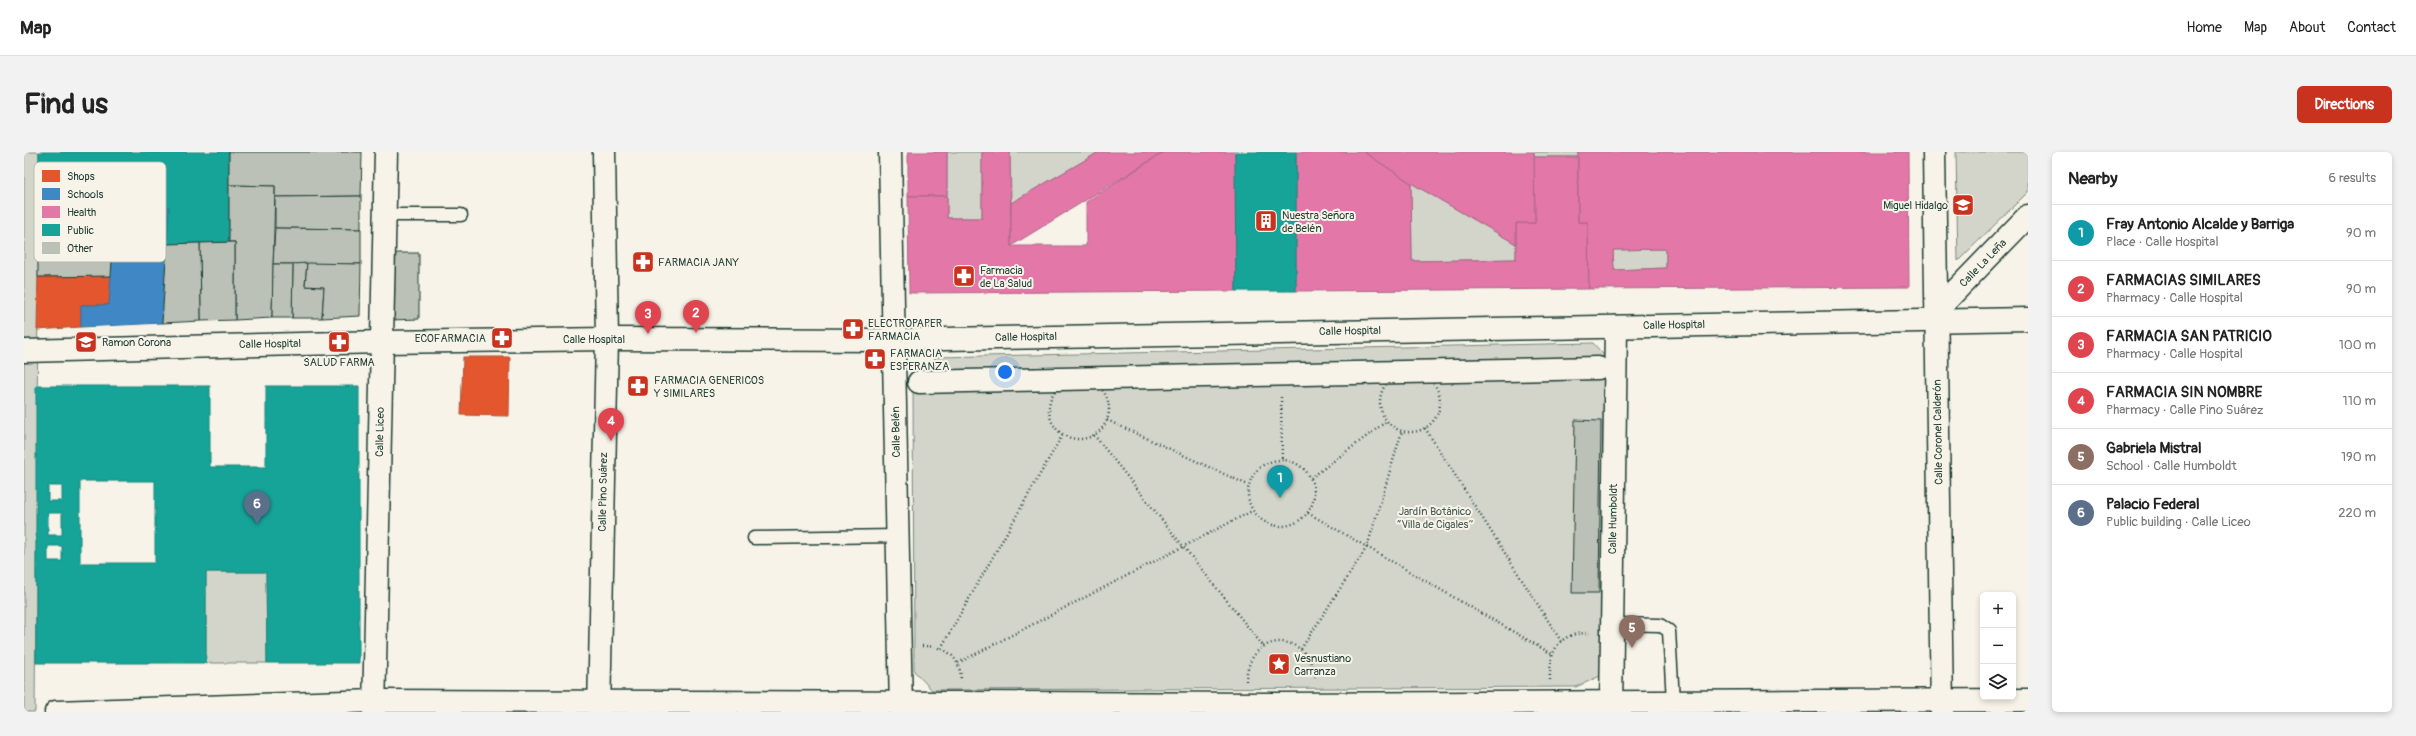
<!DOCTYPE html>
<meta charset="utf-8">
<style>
:root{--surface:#fff;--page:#f2f2f2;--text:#222;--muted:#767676;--line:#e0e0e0;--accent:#c8321e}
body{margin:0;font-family:Pangolin,sans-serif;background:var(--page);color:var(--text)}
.controls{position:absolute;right:12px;bottom:12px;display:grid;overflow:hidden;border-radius:6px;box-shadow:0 2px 6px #0003}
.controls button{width:36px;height:36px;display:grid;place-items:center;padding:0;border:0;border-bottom:1px solid var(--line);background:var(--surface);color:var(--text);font:20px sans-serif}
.you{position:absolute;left:981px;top:220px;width:14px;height:14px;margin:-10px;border:3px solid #fff;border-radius:50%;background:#1a73e8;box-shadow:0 0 0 6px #1a73e833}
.badge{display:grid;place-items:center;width:26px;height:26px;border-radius:50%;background:var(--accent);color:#fff;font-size:13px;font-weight:700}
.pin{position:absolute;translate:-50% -33px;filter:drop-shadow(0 1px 2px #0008)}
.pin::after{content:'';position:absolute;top:21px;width:14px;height:12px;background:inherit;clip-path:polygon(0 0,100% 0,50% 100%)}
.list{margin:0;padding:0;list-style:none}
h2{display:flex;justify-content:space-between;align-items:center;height:52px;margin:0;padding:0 16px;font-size:17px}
h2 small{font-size:13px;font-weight:400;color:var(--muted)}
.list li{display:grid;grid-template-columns:26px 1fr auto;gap:12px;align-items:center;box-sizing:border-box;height:56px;padding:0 16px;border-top:1px solid var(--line)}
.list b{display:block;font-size:15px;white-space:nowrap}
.list p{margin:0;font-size:13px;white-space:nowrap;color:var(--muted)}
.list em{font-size:13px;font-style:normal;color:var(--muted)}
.icon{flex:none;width:22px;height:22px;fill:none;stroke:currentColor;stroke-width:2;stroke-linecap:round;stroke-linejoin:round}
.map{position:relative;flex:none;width:2004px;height:560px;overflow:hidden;border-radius:6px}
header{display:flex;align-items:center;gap:24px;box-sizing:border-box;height:56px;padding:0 20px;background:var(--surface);border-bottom:1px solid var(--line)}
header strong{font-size:19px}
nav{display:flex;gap:22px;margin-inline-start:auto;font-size:14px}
.intro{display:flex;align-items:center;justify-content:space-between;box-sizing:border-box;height:96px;padding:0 24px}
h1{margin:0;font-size:28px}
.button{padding:10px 18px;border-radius:6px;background:var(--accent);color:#fff;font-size:14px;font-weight:700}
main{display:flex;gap:24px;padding:0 24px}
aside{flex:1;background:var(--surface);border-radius:6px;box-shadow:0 2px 6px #0003}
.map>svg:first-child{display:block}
</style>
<header>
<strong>Map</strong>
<nav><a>Home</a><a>Map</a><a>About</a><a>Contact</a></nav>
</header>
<div class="intro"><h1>Find us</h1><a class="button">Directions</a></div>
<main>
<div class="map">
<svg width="2004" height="560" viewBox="0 0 2004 560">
<rect width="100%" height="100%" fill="#f7f3e8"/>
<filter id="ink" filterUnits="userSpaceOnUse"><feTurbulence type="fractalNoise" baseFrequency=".025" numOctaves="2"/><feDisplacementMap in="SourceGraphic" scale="8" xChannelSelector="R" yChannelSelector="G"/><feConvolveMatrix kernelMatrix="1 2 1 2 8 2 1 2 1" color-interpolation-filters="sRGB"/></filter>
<g filter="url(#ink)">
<g fill="#d3d5ca" stroke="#79897f">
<polygon points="0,0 15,0 11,560 0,560"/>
<rect x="923" y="0" width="35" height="66"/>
<polygon points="986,0 1075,0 987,51"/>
<rect x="1510" y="0" width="44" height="5"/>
<polygon points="1932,0 2004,0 2004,40 1934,109"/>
<polygon points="1387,31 1492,92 1492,107 1388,109"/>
<polygon points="1642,97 1642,116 1590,118 1589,98"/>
<polygon points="1569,191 1586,210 1583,502 1576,524 1552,535 908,538 890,519 889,226 913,205"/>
<polygon points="182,420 242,420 243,511 182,511"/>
</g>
<g fill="#e4572e" stroke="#a94f30">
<polygon points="87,124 85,153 57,153 57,175 13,178 14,125"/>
<polygon points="439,205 486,205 485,264 437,263"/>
</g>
<polygon fill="#3f88c5" stroke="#35729a" points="92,55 145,55 138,171 57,175 57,153 85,153"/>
<g fill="#e377a8" stroke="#a86685" fill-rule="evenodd">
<rect x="884" y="0" width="39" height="44"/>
<polygon points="958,0 986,0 987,94 1062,94 1062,50 1140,0 1211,0 1212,139 885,141 884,44 923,44 923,66 958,66"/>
<polygon points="1075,0 1140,0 987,94 987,51"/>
<polygon points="1272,0 1340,0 1387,31 1388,109 1492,107 1492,71 1511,71 1510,5 1554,5 1554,70 1564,70 1565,137 1272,139"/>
<polygon points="1340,0 1510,0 1511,71 1492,71 1492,92 1387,31"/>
<path d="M1554,0H1884L1885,135L1565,137L1564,70H1554ZM1642,97V116L1590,118L1589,98Z"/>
</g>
<g fill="#17a398" stroke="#19847a" fill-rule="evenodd">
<polygon points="15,0 205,0 205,90 143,92 145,55 111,56 14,51"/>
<polygon points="1211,0 1272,0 1272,139 1212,139"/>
<path d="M12,234H186V315H242V234H335V511H243L242,420H182V511H12ZM56,329H131V411H56ZM24,334H38V349H24ZM24,361H38V383H24ZM24,394H38V409H24Z"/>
</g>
<g fill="#bbc1b6" stroke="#1f3d34">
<polygon points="205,0 338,0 337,44 251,45 251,34 205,33"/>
<polygon points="205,33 251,34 248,166 211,168 211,90 205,90"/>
<polygon points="337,44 337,77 251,76 251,45"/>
<polygon points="251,76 337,77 337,112 249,112"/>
<polygon points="14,90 89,92 87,124 14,125"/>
<polygon points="211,90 211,168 177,169 176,91"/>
<polygon points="176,91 177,169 138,171 143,92"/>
<polygon points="367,101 395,101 395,167 368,168"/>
<polygon points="283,111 281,134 300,135 298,166 268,166 269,112"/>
<polygon points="283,111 337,112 336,164 298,166 300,135 281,134"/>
<polygon points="249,112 269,112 268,166 248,166"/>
<polygon points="1551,268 1577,269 1575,441 1548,441"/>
</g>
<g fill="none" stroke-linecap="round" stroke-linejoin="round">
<g stroke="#1f3d34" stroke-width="15">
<g id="lane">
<polyline points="360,63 437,63"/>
<polyline points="730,386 874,384"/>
<polyline points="1588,472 1636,473 1645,479 1649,549"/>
</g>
</g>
<g stroke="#1f3d34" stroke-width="25">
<g id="street">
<polyline points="866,0 877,560"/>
<polyline points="1910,0 1918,560"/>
<polyline points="1913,158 2004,64"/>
<polyline points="0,199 358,190 583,187 870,188 2004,167"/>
<polyline points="895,230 1574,216"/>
<polyline points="32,560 351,549 1253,552 2004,548"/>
<polyline points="350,560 362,0"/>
<polyline points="575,560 583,187 580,0"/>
<polyline points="1587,560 1592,175"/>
</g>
</g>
<g stroke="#1f3d34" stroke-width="2.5" stroke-dasharray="1 3" stroke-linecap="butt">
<circle cx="1386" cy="250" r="30"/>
<circle cx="1055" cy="257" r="30"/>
<polyline points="1257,245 1258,308"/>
<polyline points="1083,268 1224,333"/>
<polyline points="1401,276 1537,489"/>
<polyline points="1070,283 1240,495"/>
<circle cx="1257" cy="341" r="33"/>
<polyline points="1287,326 1363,269"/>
<polyline points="1284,361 1528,502"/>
<path d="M898,494C921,494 936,503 937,528"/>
<polyline points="917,496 1039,282"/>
<polyline points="1277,497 1343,395 1378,279"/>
<polyline points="934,511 1228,359"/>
<path d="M1526,528C1525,499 1534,480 1566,481"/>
<path d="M1222,529C1224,478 1286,476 1292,529"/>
</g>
<use href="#lane" stroke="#f7f3e8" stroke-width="12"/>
<use href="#street" stroke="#f7f3e8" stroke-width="22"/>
</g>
</g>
<defs>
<g id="school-square" transform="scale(1.15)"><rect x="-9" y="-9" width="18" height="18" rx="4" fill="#c8321e" stroke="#f7f3e8"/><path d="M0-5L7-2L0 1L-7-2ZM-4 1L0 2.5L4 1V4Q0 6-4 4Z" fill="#fff"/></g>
<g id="building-square" transform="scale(1.15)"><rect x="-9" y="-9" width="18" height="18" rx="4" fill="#c8321e" stroke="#f7f3e8"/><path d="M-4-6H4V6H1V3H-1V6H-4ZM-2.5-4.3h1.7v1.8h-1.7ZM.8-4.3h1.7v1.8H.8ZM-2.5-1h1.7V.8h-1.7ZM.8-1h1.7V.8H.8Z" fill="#fff"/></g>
<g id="pharmacy-square" transform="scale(1.15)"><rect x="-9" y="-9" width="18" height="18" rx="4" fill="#c8321e" stroke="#f7f3e8"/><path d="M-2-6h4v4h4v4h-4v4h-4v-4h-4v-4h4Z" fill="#fff"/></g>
<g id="sight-square" transform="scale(1.15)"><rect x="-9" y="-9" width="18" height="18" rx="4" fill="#c8321e" stroke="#f7f3e8"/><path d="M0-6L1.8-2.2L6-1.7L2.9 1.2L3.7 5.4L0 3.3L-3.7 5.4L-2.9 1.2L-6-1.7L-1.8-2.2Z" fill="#fff"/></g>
</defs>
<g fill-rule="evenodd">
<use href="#school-square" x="1939" y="53"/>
<use href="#building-square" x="1242" y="69"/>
<use href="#pharmacy-square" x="619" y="110"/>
<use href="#pharmacy-square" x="940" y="124"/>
<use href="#pharmacy-square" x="829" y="177"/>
<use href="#pharmacy-square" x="478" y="186"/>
<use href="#school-square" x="62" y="190"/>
<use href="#pharmacy-square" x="315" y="190"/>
<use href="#pharmacy-square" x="851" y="207"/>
<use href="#pharmacy-square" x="614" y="234"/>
<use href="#sight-square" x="1255" y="512"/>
</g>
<g text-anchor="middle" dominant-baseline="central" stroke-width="4" stroke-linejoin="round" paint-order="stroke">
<g font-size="11" fill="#1f3d34" stroke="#f7f3e8" text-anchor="start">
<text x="1924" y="53" text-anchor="end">Miguel Hidalgo</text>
<text x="1258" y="63">Nuestra Señora<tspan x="1258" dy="13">de Belén</tspan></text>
<text x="634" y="110">FARMACIA JANY</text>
<text x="956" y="118">Farmacia<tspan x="956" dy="13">de La Salud</tspan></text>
<text x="844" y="171">ELECTROPAPER<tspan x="844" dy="13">FARMACIA</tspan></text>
<text x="462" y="186" text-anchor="end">ECOFARMACIA</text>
<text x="78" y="190">Ramon Corona</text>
<text x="866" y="201">FARMACIA<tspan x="866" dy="13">ESPERANZA</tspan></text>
<text x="315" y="210" text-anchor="middle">SALUD FARMA</text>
<text x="630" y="228">FARMACIA GENERICOS<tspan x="630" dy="13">Y SIMILARES</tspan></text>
<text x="1270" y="506">Vesnustiano<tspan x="1270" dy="13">Carranza</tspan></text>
</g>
<g font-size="11" fill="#1f3d34" stroke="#f7f3e8">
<text transform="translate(1959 111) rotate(-46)">Calle La Leña</text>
<text transform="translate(1650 173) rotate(-1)">Calle Hospital</text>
<text transform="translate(1326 179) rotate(-1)">Calle Hospital</text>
<text transform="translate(1002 185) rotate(-1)">Calle Hospital</text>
<text x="570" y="187">Calle Hospital</text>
<text transform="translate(246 192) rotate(-1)">Calle Hospital</text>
<text transform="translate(356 280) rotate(-89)">Calle Liceo</text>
<text transform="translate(872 280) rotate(-91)">Calle Belén</text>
<text transform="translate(1914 280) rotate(-91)">Calle Coronel Calderón</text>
<text transform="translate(579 340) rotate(-89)">Calle Pino Suárez</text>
<text transform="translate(1589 367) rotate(-89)">Calle Humboldt</text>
</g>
<g font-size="11" fill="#435b52" stroke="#f7f3e8">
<text x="1411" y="359">Jardín Botánico<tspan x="1411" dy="13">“Villa de Cigales”</tspan></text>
</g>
</g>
<rect x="10" y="10" width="132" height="100" rx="6" fill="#f7f3e8" stroke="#b6bcb2" stroke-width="1"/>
<rect x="18" y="18" width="18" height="12" fill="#e4572e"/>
<rect x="18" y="36" width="18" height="12" fill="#3f88c5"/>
<rect x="18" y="54" width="18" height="12" fill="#e377a8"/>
<rect x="18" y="72" width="18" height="12" fill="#17a398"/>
<rect x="18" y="90" width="18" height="12" fill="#bbc1b6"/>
<g font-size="11" fill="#1f3d34">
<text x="43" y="28">Shops</text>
<text x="43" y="46">Schools</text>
<text x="43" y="64">Health</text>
<text x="43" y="82">Public</text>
<text x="43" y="100">Other</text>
</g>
</svg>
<div class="controls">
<button>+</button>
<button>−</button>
<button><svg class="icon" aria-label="layers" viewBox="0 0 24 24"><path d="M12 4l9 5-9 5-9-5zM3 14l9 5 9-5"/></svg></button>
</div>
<div class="you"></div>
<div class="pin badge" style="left:1256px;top:346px;background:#0f9aa8">1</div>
<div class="pin badge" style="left:672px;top:181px;background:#e0444e">2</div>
<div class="pin badge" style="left:624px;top:182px;background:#e0444e">3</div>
<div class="pin badge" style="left:587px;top:289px;background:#e0444e">4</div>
<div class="pin badge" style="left:1608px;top:496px;background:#8d6e63">5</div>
<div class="pin badge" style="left:233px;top:372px;background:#5c6f8a">6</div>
</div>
<aside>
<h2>Nearby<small>6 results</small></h2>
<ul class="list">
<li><span class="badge" style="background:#0f9aa8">1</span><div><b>Fray Antonio Alcalde y Barriga</b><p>Place · Calle Hospital</p></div><em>90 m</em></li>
<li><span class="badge" style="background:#e0444e">2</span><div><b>FARMACIAS SIMILARES</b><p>Pharmacy · Calle Hospital</p></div><em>90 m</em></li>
<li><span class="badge" style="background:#e0444e">3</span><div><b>FARMACIA SAN PATRICIO</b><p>Pharmacy · Calle Hospital</p></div><em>100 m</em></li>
<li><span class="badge" style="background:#e0444e">4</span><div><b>FARMACIA SIN NOMBRE</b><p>Pharmacy · Calle Pino Suárez</p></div><em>110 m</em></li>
<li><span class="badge" style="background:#8d6e63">5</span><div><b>Gabriela Mistral</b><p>School · Calle Humboldt</p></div><em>190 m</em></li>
<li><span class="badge" style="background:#5c6f8a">6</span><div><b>Palacio Federal</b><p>Public building · Calle Liceo</p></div><em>220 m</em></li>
</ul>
</aside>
</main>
